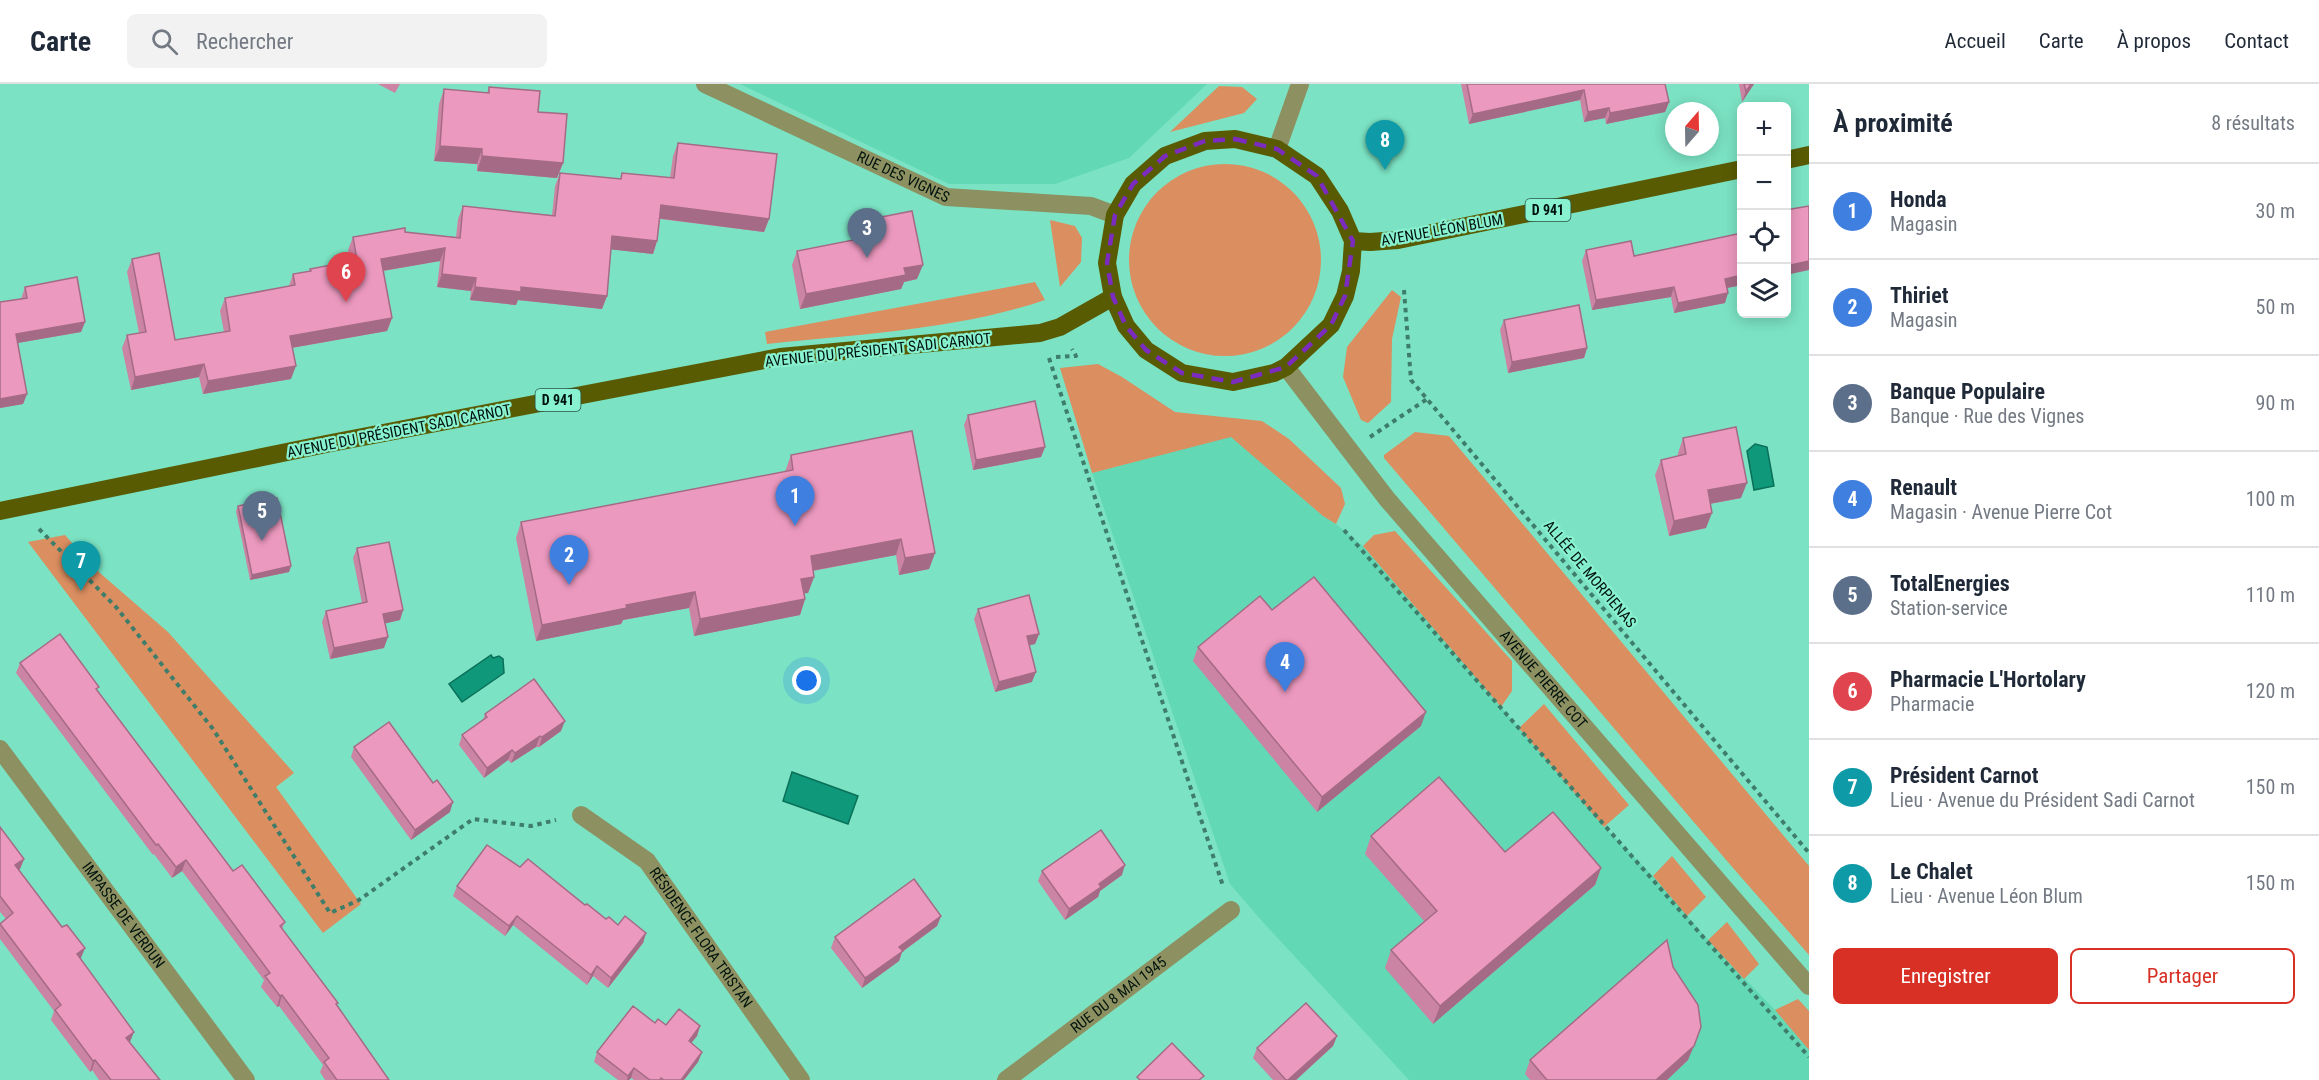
<!DOCTYPE html>
<html lang="fr">
<meta charset="utf-8">
<style>
:root{--surface:#fff;--page:#f2f2f3;--text:#1f2937;--muted:#747a83;--line:#e0e1e3;--accent:#d93025}
body{margin:0;font-family:"Roboto Condensed",sans-serif;background:var(--page);color:var(--text)}
.controls{position:absolute;right:18px;top:18px;display:grid;overflow:hidden;border-radius:9px;box-shadow:0 3px 15px #0003}
.controls button{width:54px;height:54px;display:grid;place-items:center;padding:0;border:0;border-bottom:2px solid var(--line);background:var(--surface);color:var(--text);font:30px sans-serif}
.compass{position:absolute;left:1665px;top:18px;width:54px;height:54px;border-radius:50%;background:var(--surface);box-shadow:0 3px 15px #0003;rotate:20deg}
.you{position:absolute;left:807px;top:597px;width:21px;height:21px;margin:-15px;border:4px solid #fff;border-radius:50%;background:#1a73e8;box-shadow:0 0 0 9px #1a73e833}
.badge{display:grid;place-items:center;width:39px;height:39px;border-radius:50%;background:var(--accent);color:#fff;font-size:20px;font-weight:700}
.pin{position:absolute;translate:-50% -50px;filter:drop-shadow(0 2px 3px #0008)}
.pin::after{content:'';position:absolute;top:32px;width:21px;height:18px;background:inherit;clip-path:polygon(0 0,100% 0,50% 100%)}
.list{margin:0;padding:0;list-style:none}
h2{display:flex;justify-content:space-between;align-items:center;height:78px;margin:0;padding:0 24px;font-size:26px}
h2 small{font-size:20px;font-weight:400;color:var(--muted)}
.list li{display:grid;grid-template-columns:39px 1fr auto;gap:18px;align-items:center;box-sizing:border-box;height:96px;padding:0 24px;border-top:2px solid var(--line)}
.list b{display:block;font-size:22px;white-space:nowrap}
.list p{margin:0;font-size:20px;white-space:nowrap;color:var(--muted)}
.list em{font-size:20px;font-style:normal;color:var(--muted)}
.actions{display:flex;gap:12px;padding:18px 24px}
.actions a{flex:1;padding:14px 0;border:2px solid var(--accent);border-radius:9px;text-align:center;font-size:21px;color:var(--accent)}
.actions .main{background:var(--accent);color:#fff}
.icon{flex:none;width:33px;height:33px;fill:none;stroke:currentColor;stroke-width:2;stroke-linecap:round;stroke-linejoin:round}
.map{position:relative;flex:none;width:1809px;height:996px;overflow:hidden}
header{display:flex;align-items:center;gap:36px;box-sizing:border-box;height:84px;padding:0 30px;background:var(--surface);border-bottom:2px solid var(--line)}
header strong{font-size:28px}
nav{display:flex;gap:33px;margin-inline-start:auto;font-size:21px}
.search{width:420px;height:54px;background:var(--page);display:flex;align-items:center;gap:15px;box-sizing:border-box;padding:0 21px;border-radius:9px;color:var(--muted);font-size:22px}
main{display:flex}
aside{flex:1;background:var(--surface)}
.map>svg:first-child{display:block}
</style>
<header>
<strong>Carte</strong>
<div class="search"><svg class="icon" aria-label="search" viewBox="0 0 24 24"><circle cx="10" cy="10" r="6"/><path d="M15 15l6 6"/></svg>Rechercher</div>
<nav><a>Accueil</a><a>Carte</a><a>À propos</a><a>Contact</a></nav>
</header>
<main>
<div class="map">
<svg width="1809" height="996" viewBox="0 0 1809 996">
<rect width="100%" height="100%" fill="#7be3c3"/>
<g fill="#62d8b5">
<polygon points="740,0 1207,0 1129,74 1055,100 949,100"/>
<polygon points="1231,352 1323,432 1336,440 1363,462 1604,743 1653,792 1708,856 1775,926 1809,966 1809,996 1409,996 1260,835 1230,800 1092,389"/>
</g>
<g fill="#db8e60">
<polygon points="1219,2 1242,3 1257,15 1244,29 1170,48"/>
<circle cx="1225" cy="176" r="96"/>
<polygon points="1050,136 1075,142 1082,154 1081,178 1060,203"/>
<path d="M1035,198L1045,216C956,246 860,250 767,260L765,248Z"/>
<polygon points="1392,206 1401,213 1392,255 1391,318 1368,339 1361,336 1343,293 1347,263"/>
<polygon points="1098,280 1122,293 1175,328 1262,337 1289,355 1341,404 1345,420 1336,440 1323,432 1231,353 1092,389 1060,284"/>
<polygon points="1415,348 1449,352 1809,782 1809,871 1727,777 1384,374 1384,371"/>
<polygon points="1395,447 1512,577 1512,607 1501,623 1363,462 1374,451"/>
<polygon points="65,451 93,483 168,548 294,689 276,703 361,820 323,849 28,458"/>
<polygon points="1544,620 1629,721 1604,743 1519,644"/>
<polygon points="1672,772 1706,813 1687,832 1653,792"/>
<polygon points="1727,838 1759,880 1744,895 1708,856"/>
<polygon points="1798,915 1809,927 1809,966 1775,926"/>
</g>
<g fill="#0f9879" stroke="#0a7059" stroke-width="1.5">
<polygon points="1755,360 1767,363 1774,402 1754,406 1747,367"/>
<polygon points="491,571 493,574 499,572 503,575 504,589 462,618 449,600"/>
<polygon points="792,688 858,712 848,740 783,717"/>
</g>
<g fill="none" stroke-linecap="round" stroke-linejoin="round">
<g stroke="#3e7d69" stroke-width="4" stroke-dasharray="4.5 4.5" stroke-linecap="butt">
<polyline points="1404,206 1411,296 1809,769"/>
<polyline points="1056,273 1076,272 1072,265"/>
<polyline points="1049,274 1223,802"/>
<polyline points="1370,353 1427,315"/>
<polyline points="39,445 116,523 213,645 330,829 359,816 473,735 531,742 556,736"/>
<polyline points="1344,446 1809,973"/>
</g>
<g stroke="#8d9061" stroke-width="18">
<path id="s1" d="M705,0L946,113L1091,122L1115,131"/>
<polyline points="1277,65 1300,0"/>
<path id="s2" d="M1286,283L1387,415L1809,902"/>
<path id="s3" d="M0,665L246,996"/>
<path id="s4" d="M581,731L647,777L801,996"/>
<path id="s5" d="M1006,996L1231,826"/>
</g>
<g stroke="#595b03" stroke-width="18">
<polygon points="1235,55 1277,65 1317,92 1340,127 1353,157 1351,187 1345,212 1331,241 1286,283 1274,289 1233,298 1182,289 1146,266 1126,242 1113,213 1107,179 1115,131 1133,100 1165,72 1205,57"/>
<polyline points="1786,76 1809,71"/>
<polyline points="1353,157 1370,158 1398,156 1742,85"/>
<polyline points="0,427 326,360 780,273 1040,249 1060,243 1113,213"/>
</g>
</g>
<g fill="#cb84a4">
<polygon points="378,0 400,0 395,9"/>
<polygon points="1461,0 1665,0 1669,18 1665,28 1606,40 1605,34 1584,38 1580,16 1469,40"/>
<polygon points="1739,0 1754,0 1742,18"/>
<polygon points="489,3 538,28 563,79 557,94 477,87 477,80 434,77 439,20 444,5 487,9"/>
<polygon points="678,59 769,135 764,148 660,135 657,157 653,170 611,165 607,212 602,225 518,216 516,221 470,216 471,207 437,203 440,177 383,187 392,234 387,247 292,264 291,295 203,310 199,293 131,306 122,264 127,251 139,249 127,188 132,175 175,256 224,248 220,227 225,214 289,202 293,190 309,188 310,185 350,178 348,166 353,153 405,148 456,153 458,135 463,122 552,131 555,102 560,89 620,95 622,89 670,94 673,72"/>
<polygon points="866,136 917,195 904,198 901,205 800,225 792,181 797,167 862,154 861,150"/>
<polygon points="1742,149 1742,201 1727,204 1725,219 1674,229 1671,213 1592,226 1582,177 1586,166 1634,172"/>
<polygon points="25,203 85,238 81,248 17,259 27,310 23,320 0,324 0,218 21,215"/>
<polygon points="1504,236 1587,264 1584,274 1508,289 1500,246"/>
<polygon points="968,331 1045,363 1041,373 973,386 964,341"/>
<polygon points="1683,354 1741,414 1710,420 1706,444 1669,452 1655,391 1661,376 1678,372 1678,369"/>
<polygon points="791,371 935,469 929,485 899,491 896,471 813,487 814,493 808,509 804,509 805,515 800,531 694,552 689,524 623,536 621,540 536,557 516,454 521,438 785,388"/>
<polygon points="238,422 291,482 289,488 250,496 236,427"/>
<polygon points="357,464 403,526 400,536 385,539 384,564 330,575 322,538 326,527 362,519 353,474"/>
<polygon points="978,525 1039,550 1035,560 1029,561 1032,598 995,608 974,535"/>
<polygon points="1272,526 1421,642 1317,728 1193,577 1198,563"/>
<polygon points="20,579 98,607 233,787 285,838 282,845 389,996 325,996 320,988 323,981 279,922 277,923 261,903 264,896 182,787 172,794 154,770 153,771 16,589"/>
<polygon points="485,630 561,647 539,663 536,663 511,679 508,676 484,694 459,661 462,651 483,636"/>
<polygon points="354,663 450,728 411,756 351,673"/>
<polygon points="0,743 24,775 20,785 19,786 81,874 80,875 130,958 160,996 99,996 92,986 90,988 51,936 54,927 0,855 0,839 6,835 0,828"/>
<polygon points="1371,752 1505,768 1601,784 1595,801 1433,940 1385,884 1391,866 1424,837 1365,770"/>
<polygon points="520,783 606,835 618,841 646,849 643,859 608,904 593,892 587,901 513,841 505,852 453,812 457,802"/>
<polygon points="1042,787 1122,791 1100,807 1098,813 1065,836 1038,797"/>
<polygon points="941,832 937,842 902,868 899,877 862,904 831,864 835,853"/>
<polygon points="1673,883 1688,976 1667,996 1530,996 1525,990 1530,976"/>
<polygon points="655,939 666,941 700,942 697,952 691,959 702,968 698,978 684,996 634,996 631,994 629,996 618,996 594,978 597,968"/>
<polygon points="1337,952 1333,962 1296,996 1273,996 1253,974 1257,964"/>
</g>
<g fill="#a56b86">
<polygon points="1751,0 1754,0 1742,18 1746,7"/>
<polygon points="1584,6 1580,16 1469,40 1473,30"/>
<polygon points="1669,18 1665,28 1606,40 1610,29"/>
<polygon points="1609,24 1605,34 1584,38 1588,28"/>
<polygon points="440,62 482,65 477,80 434,77"/>
<polygon points="482,72 563,79 557,94 477,87"/>
<polygon points="661,121 769,135 764,148 656,134"/>
<polygon points="612,152 657,157 653,170 607,165"/>
<polygon points="445,164 440,177 376,188 381,175"/>
<polygon points="1809,177 1809,186 1786,191 1786,182"/>
<polygon points="923,181 917,195 904,198 901,205 800,225 806,210 904,184"/>
<polygon points="442,190 476,194 471,207 437,203"/>
<polygon points="1742,191 1742,201 1722,205 1725,195"/>
<polygon points="475,203 521,203 607,212 602,225 518,216 516,221 470,216"/>
<polygon points="1674,203 1671,213 1592,226 1596,216"/>
<polygon points="1728,209 1725,219 1674,229 1678,219"/>
<polygon points="392,234 387,247 285,265 290,252"/>
<polygon points="85,238 81,248 12,260 16,250"/>
<polygon points="1587,264 1584,274 1508,289 1512,278"/>
<polygon points="204,280 199,293 131,306 135,293"/>
<polygon points="296,282 291,295 203,310 208,297"/>
<polygon points="27,310 23,320 0,324 0,315"/>
<polygon points="1045,363 1041,373 973,386 976,376"/>
<polygon points="1747,399 1741,414 1703,421 1708,406"/>
<polygon points="1712,429 1706,444 1669,452 1674,437"/>
<polygon points="901,455 896,471 805,488 811,472"/>
<polygon points="935,469 929,485 899,491 905,474"/>
<polygon points="291,482 289,488 250,496 252,491"/>
<polygon points="814,493 808,509 796,511 801,495"/>
<polygon points="695,508 689,524 623,536 621,540 536,557 542,541 626,521"/>
<polygon points="805,515 800,531 694,552 700,535"/>
<polygon points="403,526 400,536 379,541 383,530"/>
<polygon points="1039,550 1035,560 1023,563 1027,552"/>
<polygon points="388,553 384,564 330,575 334,564"/>
<polygon points="1036,588 1032,598 995,608 999,598"/>
<polygon points="1426,628 1421,642 1317,728 1322,713"/>
<polygon points="565,637 561,647 539,663 542,653"/>
<polygon points="540,652 536,663 511,679 515,669"/>
<polygon points="512,666 508,676 484,694 487,684"/>
<polygon points="453,718 450,728 411,756 415,746"/>
<polygon points="24,775 20,785 11,792 15,781"/>
<polygon points="186,776 182,787 172,794 176,783"/>
<polygon points="1125,781 1122,791 1100,807 1098,813 1065,836 1069,825 1099,800"/>
<polygon points="1601,784 1595,801 1433,940 1440,922"/>
<polygon points="517,832 513,841 505,852 509,842"/>
<polygon points="941,832 937,842 902,868 899,877 862,904 865,894 899,863"/>
<polygon points="646,849 643,859 608,904 611,894"/>
<polygon points="85,864 81,874 73,880 77,870"/>
<polygon points="597,882 593,892 587,901 591,891"/>
<polygon points="282,911 279,922 277,923 280,912"/>
<polygon points="700,942 697,952 685,967 689,957"/>
<polygon points="134,948 130,958 126,954"/>
<polygon points="1337,952 1333,962 1296,996 1288,996"/>
<polygon points="1694,962 1688,976 1667,996 1656,996"/>
<polygon points="702,968 698,978 684,996 681,996"/>
<polygon points="95,976 92,986 90,988 93,977"/>
<polygon points="634,984 631,994 629,996 627,996 628,992"/>
</g>
<g fill="#ec99bf" stroke="#a56b86" stroke-width="1.5">
<polygon points="1467,0 1665,0 1669,18 1610,29 1609,24 1588,28 1584,6 1473,30"/>
<polygon points="1744,0 1751,0 1746,7"/>
<polygon points="489,3 540,7 538,28 567,30 563,79 482,72 482,65 440,62 444,5 489,9"/>
<polygon points="678,59 777,70 769,135 661,121 657,157 612,152 607,212 521,203 521,208 475,203 476,194 442,190 445,164 381,175 392,234 290,252 296,282 208,297 204,280 135,293 127,251 146,248 132,175 159,169 175,256 230,247 225,214 295,201 293,190 311,187 310,185 357,176 353,153 405,144 405,148 460,154 463,122 555,132 560,89 621,95 622,89 674,94"/>
<polygon points="1809,122 1809,177 1786,182 1786,126"/>
<polygon points="912,127 923,181 904,184 906,191 806,210 797,167 869,153 866,136"/>
<polygon points="1742,149 1742,191 1725,195 1728,209 1678,219 1674,203 1596,216 1586,166 1631,157 1634,172"/>
<polygon points="77,193 85,238 16,250 27,310 0,315 0,218 27,214 25,203"/>
<polygon points="1579,221 1587,264 1512,278 1504,236"/>
<polygon points="1035,317 1045,363 976,376 968,331"/>
<polygon points="1736,343 1747,399 1708,406 1712,429 1674,437 1661,376 1686,370 1683,354"/>
<polygon points="912,347 935,469 905,474 901,455 811,472 814,493 801,495 805,515 700,535 695,508 626,521 627,524 542,541 521,438 793,386 791,371"/>
<polygon points="277,414 291,482 252,491 238,422"/>
<polygon points="389,458 403,526 383,530 388,553 334,564 326,527 367,518 357,464"/>
<polygon points="1314,493 1426,628 1322,713 1198,563 1260,512 1272,526"/>
<polygon points="1029,511 1039,550 1027,552 1036,588 999,598 978,525"/>
<polygon points="60,550 99,603 96,605 233,787 242,781 285,838 280,842 338,919 336,920 389,996 337,996 324,978 329,974 282,911 280,912 265,892 270,889 186,776 176,783 158,760 156,761 20,579"/>
<polygon points="534,595 565,637 542,653 540,652 515,669 512,666 487,684 462,651 487,633 485,630"/>
<polygon points="389,638 433,699 437,696 453,718 415,746 354,663"/>
<polygon points="1439,693 1505,768 1553,728 1601,784 1440,922 1391,866 1437,827 1371,752"/>
<polygon points="0,743 24,775 15,781 62,843 67,841 85,864 77,870 134,948 126,954 160,996 111,996 95,976 93,977 55,926 61,921 0,840 13,829 0,812"/>
<polygon points="1101,746 1125,781 1099,800 1101,803 1069,825 1042,787"/>
<polygon points="487,761 520,783 528,775 585,821 587,820 606,835 609,833 618,841 625,832 646,849 611,894 597,882 591,891 517,832 509,842 457,802"/>
<polygon points="914,795 941,832 899,863 903,867 865,894 835,853"/>
<polygon points="1667,856 1673,883 1698,921 1701,943 1694,962 1656,996 1547,996 1530,976"/>
<polygon points="1306,919 1337,952 1288,996 1286,996 1257,964"/>
<polygon points="633,922 655,939 658,935 666,941 679,925 700,942 689,957 702,968 681,996 664,996 661,994 660,996 650,996 634,984 628,992 597,968"/>
<polygon points="1172,959 1204,992 1199,996 1140,996 1137,993"/>
</g>
<path fill="none" stroke="#7b2cbf" stroke-width="4.5" stroke-dasharray="12 8" stroke-linejoin="round" d="M1235,55L1277,65L1317,92L1353,157L1345,212L1331,241L1286,283L1233,298L1182,289L1146,266L1126,242L1113,213L1107,179L1115,131L1133,100L1165,72L1205,57Z"/>
<g text-anchor="middle" dominant-baseline="central" stroke-width="4.5" stroke-linejoin="round" paint-order="stroke">
<g fill="#88f1cf" stroke="#295647" stroke-width="1.5">
<rect x="1525.5" y="115" width="45" height="22" rx="4.5"/>
<rect x="535.5" y="305" width="45" height="22" rx="4.5"/>
</g>
<g font-size="14" font-weight="bold" fill="#00130d">
<text x="1548" y="126">D 941</text>
<text x="558" y="316">D 941</text>
</g>
<g font-size="15" fill="#00130d" stroke="#88f1cf">
<text stroke="none"><textPath href="#s1" startOffset="219">RUE DES VIGNES</textPath></text>
<text transform="translate(1442 146) rotate(-10)">AVENUE LÉON BLUM</text>
<text transform="translate(878 266) rotate(-6)">AVENUE DU PRÉSIDENT SADI CARNOT</text>
<text transform="translate(399 347) rotate(-11)">AVENUE DU PRÉSIDENT SADI CARNOT</text>
<text transform="translate(1590 490) rotate(50)">ALLÉE DE MORPIENAS</text>
<text stroke="none"><textPath href="#s2" startOffset="405">AVENUE PIERRE COT</textPath></text>
<text stroke="none"><textPath href="#s3" startOffset="207">IMPASSE DE VERDUN</textPath></text>
<text stroke="none"><textPath href="#s4" startOffset="174">RÉSIDENCE FLORA TRISTAN</textPath></text>
<text stroke="none"><textPath href="#s5" startOffset="141">RUE DU 8 MAI 1945</textPath></text>
</g>
</g>
</svg>
<div class="controls">
<button>+</button>
<button>−</button>
<button><svg class="icon" aria-label="locate" viewBox="0 0 24 24"><circle cx="12" cy="12" r="6"/><path d="M12 2v4M12 18v4M2 12h4M18 12h4"/></svg></button>
<button><svg class="icon" aria-label="layers" viewBox="0 0 24 24"><path d="M12 4l9 5-9 5-9-5zM3 14l9 5 9-5"/></svg></button>
</div>
<svg class="compass" viewBox="-18 -18 36 36"><path d="M0-13l5 13h-10z" fill="#e53935"/><path d="M0 13l5-13h-10z" fill="#747a83"/></svg>
<div class="you"></div>
<div class="pin badge" style="left:795px;top:442px;background:#3f7fe0">1</div>
<div class="pin badge" style="left:569px;top:501px;background:#3f7fe0">2</div>
<div class="pin badge" style="left:867px;top:174px;background:#5c6f8a">3</div>
<div class="pin badge" style="left:1285px;top:608px;background:#3f7fe0">4</div>
<div class="pin badge" style="left:262px;top:457px;background:#5c6f8a">5</div>
<div class="pin badge" style="left:346px;top:218px;background:#e0444e">6</div>
<div class="pin badge" style="left:81px;top:507px;background:#0f9aa8">7</div>
<div class="pin badge" style="left:1385px;top:86px;background:#0f9aa8">8</div>
</div>
<aside>
<h2>À proximité<small>8 résultats</small></h2>
<ul class="list">
<li><span class="badge" style="background:#3f7fe0">1</span><div><b>Honda</b><p>Magasin</p></div><em>30 m</em></li>
<li><span class="badge" style="background:#3f7fe0">2</span><div><b>Thiriet</b><p>Magasin</p></div><em>50 m</em></li>
<li><span class="badge" style="background:#5c6f8a">3</span><div><b>Banque Populaire</b><p>Banque · Rue des Vignes</p></div><em>90 m</em></li>
<li><span class="badge" style="background:#3f7fe0">4</span><div><b>Renault</b><p>Magasin · Avenue Pierre Cot</p></div><em>100 m</em></li>
<li><span class="badge" style="background:#5c6f8a">5</span><div><b>TotalEnergies</b><p>Station-service</p></div><em>110 m</em></li>
<li><span class="badge" style="background:#e0444e">6</span><div><b>Pharmacie L'Hortolary</b><p>Pharmacie</p></div><em>120 m</em></li>
<li><span class="badge" style="background:#0f9aa8">7</span><div><b>Président Carnot</b><p>Lieu · Avenue du Président Sadi Carnot</p></div><em>150 m</em></li>
<li><span class="badge" style="background:#0f9aa8">8</span><div><b>Le Chalet</b><p>Lieu · Avenue Léon Blum</p></div><em>150 m</em></li>
</ul>
<div class="actions"><a class="main">Enregistrer</a><a>Partager</a></div>
</aside>
</main>
